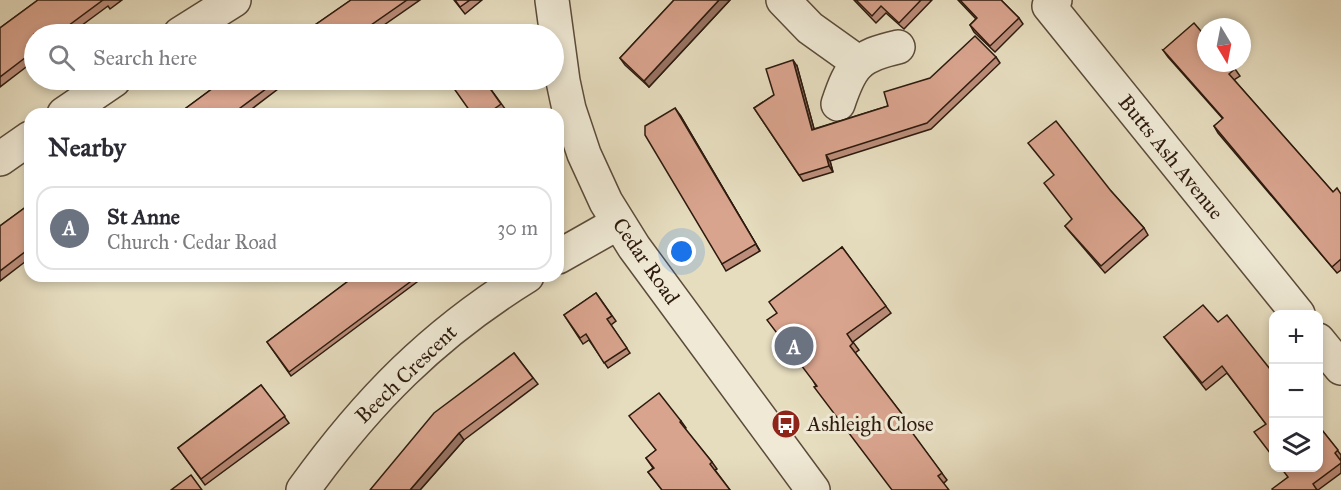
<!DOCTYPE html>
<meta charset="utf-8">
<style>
:root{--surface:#fff;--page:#f2f2f3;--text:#2b2b33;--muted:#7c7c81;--line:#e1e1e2;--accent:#0b8043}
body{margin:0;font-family:"IM FELL Great Primer",serif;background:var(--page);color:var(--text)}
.controls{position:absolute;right:18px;bottom:18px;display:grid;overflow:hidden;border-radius:12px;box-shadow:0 3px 9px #0003}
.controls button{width:54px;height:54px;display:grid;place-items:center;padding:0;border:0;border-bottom:2px solid var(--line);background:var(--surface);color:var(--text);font:30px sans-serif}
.compass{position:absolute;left:1197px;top:18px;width:54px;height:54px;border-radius:50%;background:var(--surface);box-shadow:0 3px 9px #0003;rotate:170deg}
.you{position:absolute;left:682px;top:252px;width:21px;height:21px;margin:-15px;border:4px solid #fff;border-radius:50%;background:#1a73e8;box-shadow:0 0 0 9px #1a73e833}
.badge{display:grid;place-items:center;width:39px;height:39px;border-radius:50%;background:var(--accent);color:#fff;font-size:20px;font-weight:700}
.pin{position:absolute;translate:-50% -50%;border:3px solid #fff;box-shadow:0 2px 6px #0006}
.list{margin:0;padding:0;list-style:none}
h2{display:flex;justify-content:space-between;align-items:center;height:78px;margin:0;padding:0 24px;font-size:26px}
h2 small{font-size:20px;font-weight:400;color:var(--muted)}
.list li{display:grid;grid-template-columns:39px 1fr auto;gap:18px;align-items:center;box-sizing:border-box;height:84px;margin:0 12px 12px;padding:0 12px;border:2px solid var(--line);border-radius:18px}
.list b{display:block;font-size:22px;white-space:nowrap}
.list p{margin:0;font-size:20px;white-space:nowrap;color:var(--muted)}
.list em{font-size:20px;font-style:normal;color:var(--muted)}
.icon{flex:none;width:33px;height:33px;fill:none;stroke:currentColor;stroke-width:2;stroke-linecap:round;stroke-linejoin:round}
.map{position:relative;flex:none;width:1341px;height:490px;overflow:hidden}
.search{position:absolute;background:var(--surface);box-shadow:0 3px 9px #0003;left:24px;top:24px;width:540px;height:66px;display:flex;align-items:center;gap:15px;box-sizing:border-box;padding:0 21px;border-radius:33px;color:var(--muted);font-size:22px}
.panel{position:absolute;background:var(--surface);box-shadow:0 3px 9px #0003;left:24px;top:108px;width:540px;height:174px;border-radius:18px}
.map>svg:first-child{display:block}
</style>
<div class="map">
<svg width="1341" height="490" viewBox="0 0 1341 490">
<rect width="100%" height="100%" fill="#e6ddbf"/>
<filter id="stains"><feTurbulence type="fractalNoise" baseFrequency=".00333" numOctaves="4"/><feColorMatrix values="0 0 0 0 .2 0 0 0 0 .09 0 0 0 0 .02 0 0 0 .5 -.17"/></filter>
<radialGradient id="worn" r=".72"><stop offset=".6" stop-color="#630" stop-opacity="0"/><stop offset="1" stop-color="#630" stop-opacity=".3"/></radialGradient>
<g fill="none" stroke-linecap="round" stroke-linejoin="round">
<g stroke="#5b4b3a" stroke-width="36">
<g id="minor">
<polyline points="552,0 563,81 569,109 584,154 606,202 634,247 813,490"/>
<polyline points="783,0 810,28 859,63"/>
<polyline points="1055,0 1049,6 1298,314"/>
<polyline points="180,34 234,0"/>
<path d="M838,104C851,65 858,56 898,47"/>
<polyline points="64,114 114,80"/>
<polyline points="0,159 30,138"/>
<polyline points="558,257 618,223"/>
<polyline points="1318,340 1341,368"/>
<path d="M303,490C367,401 433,334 527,276"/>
</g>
</g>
<use href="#minor" stroke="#efe9d5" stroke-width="33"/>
</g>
<g fill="#bb8d7a" stroke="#2d1a0e" stroke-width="1.5">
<polygon points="38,0 122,0 110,9 108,6 70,34 34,34 34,61 0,87 0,28"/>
<polygon points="351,0 420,0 371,34 302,34"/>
<polygon points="454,0 482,0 465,14"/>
<polygon points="674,0 730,0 649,87 625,65 620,58"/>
<polygon points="854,0 932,0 904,29 886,13 876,23"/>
<polygon points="958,0 1001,0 1019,18 1023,24 995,52 974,32 970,25 976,19"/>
<polygon points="1163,50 1235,69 1240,76 1234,80 1333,192 1341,194 1341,270 1337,273 1218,133 1214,126 1223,119 1168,57"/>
<polygon points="996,57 1000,63 931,129 830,161 833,172 803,181 754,108 774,95 797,66 814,129 888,106"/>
<polygon points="224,80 308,80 297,88 290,80 245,114 178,114"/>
<polygon points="484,80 506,110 501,114 472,114"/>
<polygon points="680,115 760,251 726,271 722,264"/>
<polygon points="1111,191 1144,228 1148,235 1105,273 1070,232 1065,226"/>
<polygon points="30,204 30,258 0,281 0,226"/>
<polygon points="842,247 891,313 853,342 859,350 855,353 911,426 908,428 947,480 944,483 816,386 777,313"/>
<polygon points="355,276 425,276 291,376 267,342"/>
<polygon points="596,293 616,321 611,325 630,353 608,368 589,340 583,344 564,315"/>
<polygon points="1218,322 1274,374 1274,458 1266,424 1227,373 1206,390 1164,337"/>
<polygon points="514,353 538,384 464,440 420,490"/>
<polygon points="261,385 289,423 205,485 178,448"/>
<polygon points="681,421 686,428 685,429 712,462 717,469 715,470 730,490 662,490 648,472 653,468 646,458 655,451"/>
<polygon points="1318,425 1341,455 1341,458 1340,459 1341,461 1341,473 1318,490 1288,477"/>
</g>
<g fill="#987363" stroke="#2d1a0e" stroke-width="1.5">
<polygon points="719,0 730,0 649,87 644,81"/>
<polygon points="793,60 797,66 816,136 812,130"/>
<polygon points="675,108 680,115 760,251 756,244"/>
<polygon points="826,155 830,161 833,172 829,166"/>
<polygon points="459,433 464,440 420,490 410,490"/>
</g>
<g fill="#d9a48e" stroke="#2d1a0e" stroke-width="1.5">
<polygon points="38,0 103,0 57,34 34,34 34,51 0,77 0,28"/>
<polygon points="351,0 407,0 358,34 302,34"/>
<polygon points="455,0 470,0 460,7"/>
<polygon points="674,0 719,0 644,81 620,58"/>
<polygon points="856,0 921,0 899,23 881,6 872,16"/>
<polygon points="960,0 1001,0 1019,18 990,46 970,25 977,18"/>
<polygon points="1194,23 1206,37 1206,63 1230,63 1235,69 1229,74 1333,192 1337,188 1341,194 1341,259 1332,267 1214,126 1223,118 1163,50"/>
<polygon points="975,36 996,57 927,123 826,155 829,166 799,175 754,108 774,95 766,69 793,60 812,130 888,106 884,92 930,78"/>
<polygon points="224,80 278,80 232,114 178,114"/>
<polygon points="448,80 484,80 501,104 487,114 472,114"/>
<polygon points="675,108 756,244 722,264 645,135 645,126"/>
<polygon points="1056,121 1111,191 1144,228 1101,266 1065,226 1072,219 1044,183 1054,175 1028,143"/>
<polygon points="30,204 30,248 0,271 0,226"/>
<polygon points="842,247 886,306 847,334 853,343 850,346 905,418 903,420 942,473 938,476 949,490 892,490 814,387 817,386 767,320 777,313 769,302"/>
<polygon points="355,276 418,276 289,372 267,342"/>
<polygon points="596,293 612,316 607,319 627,348 604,363 586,334 580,338 564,315"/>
<polygon points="1203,305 1218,322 1227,315 1274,374 1274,458 1254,432 1266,424 1222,366 1202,383 1164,337"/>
<polygon points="514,353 533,378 459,433 410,490 370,490 434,413"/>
<polygon points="261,385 285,416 201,479 178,448"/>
<polygon points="659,393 681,421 680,422 712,462 710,464 730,490 662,490 648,472 654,468 646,458 656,450 629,416"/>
<polygon points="1318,425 1338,450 1335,453 1341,461 1341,463 1313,484 1317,490 1273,490 1272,489 1288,477 1281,468 1318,468"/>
<polygon points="191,475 202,490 171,490"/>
</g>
<defs>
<g id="bus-disc" transform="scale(1.5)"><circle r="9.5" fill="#8f2418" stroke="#efe9d5"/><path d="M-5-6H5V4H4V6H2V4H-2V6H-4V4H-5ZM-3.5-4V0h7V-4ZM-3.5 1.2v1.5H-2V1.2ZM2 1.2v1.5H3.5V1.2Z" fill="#fff"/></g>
</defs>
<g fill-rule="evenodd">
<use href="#bus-disc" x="786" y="424"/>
</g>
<g text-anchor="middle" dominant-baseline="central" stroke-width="6" stroke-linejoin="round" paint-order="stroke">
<g font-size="21" fill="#2d1a0e" stroke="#efe9d5">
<text transform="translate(1171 157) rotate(51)">Butts Ash Avenue</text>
<text transform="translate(646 261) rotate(55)">Cedar Road</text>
<text transform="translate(406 374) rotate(-44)">Beech Crescent</text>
</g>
<g font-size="21" fill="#2d1a0e" stroke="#efe9d5" text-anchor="start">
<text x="807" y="424">Ashleigh Close</text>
</g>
</g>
<rect width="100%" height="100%" filter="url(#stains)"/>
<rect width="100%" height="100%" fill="url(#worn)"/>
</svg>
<div class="controls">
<button>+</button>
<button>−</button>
<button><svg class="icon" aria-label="layers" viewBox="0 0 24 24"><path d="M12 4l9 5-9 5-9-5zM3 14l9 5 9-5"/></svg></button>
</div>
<svg class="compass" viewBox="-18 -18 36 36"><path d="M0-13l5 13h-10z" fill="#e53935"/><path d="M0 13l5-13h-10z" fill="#7c7c81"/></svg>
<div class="you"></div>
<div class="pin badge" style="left:794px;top:346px;background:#6b7280">A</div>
<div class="search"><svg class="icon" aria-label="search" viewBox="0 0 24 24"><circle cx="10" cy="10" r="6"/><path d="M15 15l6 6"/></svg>Search here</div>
<section class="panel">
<h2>Nearby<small></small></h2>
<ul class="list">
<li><span class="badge" style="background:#6b7280">A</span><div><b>St Anne</b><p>Church · Cedar Road</p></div><em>30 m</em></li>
</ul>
</section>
</div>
